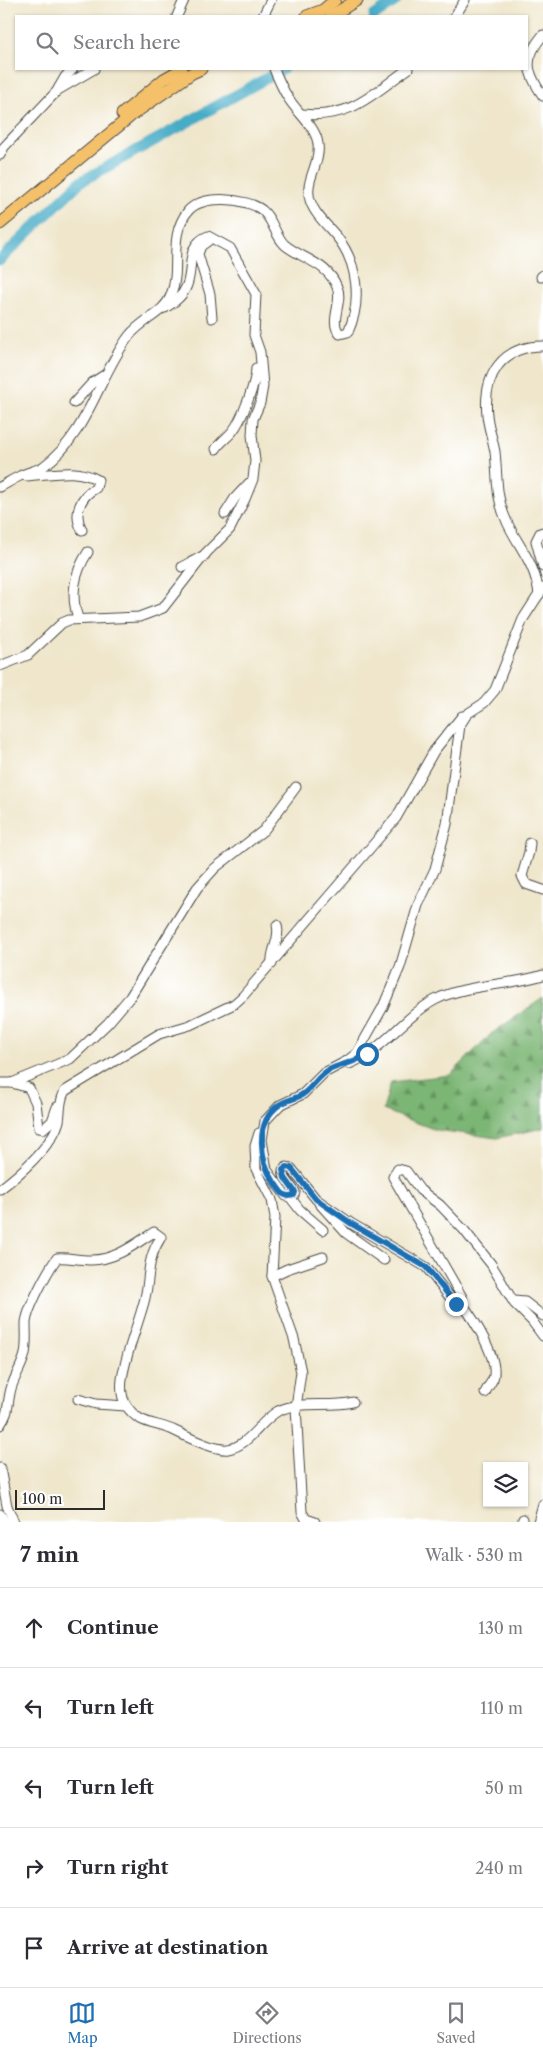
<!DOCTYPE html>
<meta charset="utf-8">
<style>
:root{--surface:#fff;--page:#f2f2f3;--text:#2b2b33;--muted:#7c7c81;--line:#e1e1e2;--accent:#1f6fb2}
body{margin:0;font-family:"Libre Caslon Text",serif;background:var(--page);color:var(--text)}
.controls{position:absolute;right:15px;bottom:15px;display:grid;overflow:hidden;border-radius:0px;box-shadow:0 1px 4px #0004}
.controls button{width:45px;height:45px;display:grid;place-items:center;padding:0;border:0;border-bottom:1px solid var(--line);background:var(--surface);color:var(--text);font:25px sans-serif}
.scale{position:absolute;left:15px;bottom:12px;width:90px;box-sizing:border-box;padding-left:5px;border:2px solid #2b2b2b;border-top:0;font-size:14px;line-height:18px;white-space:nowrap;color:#2b2b2b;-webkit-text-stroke:4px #fff;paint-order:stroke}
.stop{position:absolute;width:15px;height:15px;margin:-11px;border:4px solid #1f6fb2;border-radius:50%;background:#fff}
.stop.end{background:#1f6fb2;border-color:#fff;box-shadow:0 1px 5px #0008}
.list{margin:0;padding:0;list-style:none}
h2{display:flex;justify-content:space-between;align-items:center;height:65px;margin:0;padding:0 20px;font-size:21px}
h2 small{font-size:16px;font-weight:400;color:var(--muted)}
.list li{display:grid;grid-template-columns:32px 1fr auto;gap:15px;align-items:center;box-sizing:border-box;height:80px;padding:0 20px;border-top:1px solid var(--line)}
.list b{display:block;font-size:19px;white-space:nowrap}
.list em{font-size:16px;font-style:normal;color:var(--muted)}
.icon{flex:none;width:28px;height:28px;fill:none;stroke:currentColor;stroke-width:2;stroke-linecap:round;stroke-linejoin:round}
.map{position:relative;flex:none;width:543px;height:1522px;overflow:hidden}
.search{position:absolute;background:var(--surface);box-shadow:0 1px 4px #0004;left:15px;right:15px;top:15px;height:55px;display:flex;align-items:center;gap:12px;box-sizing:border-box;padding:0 18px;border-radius:0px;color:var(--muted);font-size:19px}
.sheet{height:465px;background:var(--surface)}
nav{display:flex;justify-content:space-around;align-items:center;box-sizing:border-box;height:70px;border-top:1px solid var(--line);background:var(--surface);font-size:14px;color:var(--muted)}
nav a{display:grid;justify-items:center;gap:2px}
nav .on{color:var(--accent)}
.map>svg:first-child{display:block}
</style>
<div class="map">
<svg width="543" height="1522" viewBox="0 0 543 1522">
<defs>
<pattern id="forest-firs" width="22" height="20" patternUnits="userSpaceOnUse" patternTransform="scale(1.25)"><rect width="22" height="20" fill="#7bb674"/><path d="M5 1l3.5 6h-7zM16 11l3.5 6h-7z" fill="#65945f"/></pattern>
</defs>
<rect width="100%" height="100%" fill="#fff"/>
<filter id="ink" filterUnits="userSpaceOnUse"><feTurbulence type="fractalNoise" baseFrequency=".02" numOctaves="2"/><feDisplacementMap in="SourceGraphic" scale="10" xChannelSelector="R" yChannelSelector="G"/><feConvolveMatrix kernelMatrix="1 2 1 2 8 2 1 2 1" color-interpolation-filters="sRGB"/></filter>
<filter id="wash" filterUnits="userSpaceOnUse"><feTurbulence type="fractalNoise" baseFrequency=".0096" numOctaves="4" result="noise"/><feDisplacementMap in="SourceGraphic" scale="20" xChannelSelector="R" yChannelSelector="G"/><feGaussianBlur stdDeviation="1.12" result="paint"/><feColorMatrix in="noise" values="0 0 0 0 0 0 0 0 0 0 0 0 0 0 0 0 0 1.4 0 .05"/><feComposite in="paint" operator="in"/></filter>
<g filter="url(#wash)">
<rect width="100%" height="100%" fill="#efe6cb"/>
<polygon fill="url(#forest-firs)" stroke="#537050" points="543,998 543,1128 497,1138 436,1130 383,1110 391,1082 450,1075 491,1034"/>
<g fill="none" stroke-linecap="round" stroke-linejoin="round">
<g stroke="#46acc6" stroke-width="11">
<polyline points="374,16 397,0"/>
<polyline points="0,260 80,182 283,69"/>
</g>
</g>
</g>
<g filter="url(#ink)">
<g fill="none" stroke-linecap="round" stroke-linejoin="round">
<g stroke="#484743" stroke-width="11">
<g id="minor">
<polyline points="177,16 184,0"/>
<polyline points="263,16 271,0"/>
<polyline points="455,16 465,0"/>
<path d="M543,35C523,59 526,71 543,96"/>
<polyline points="58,89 65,77 73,69"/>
<path d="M302,114C351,119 371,95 408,69"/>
<polyline points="0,155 4,147 58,90 94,69"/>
<polyline points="208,241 201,246 198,254 210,294 212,318"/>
<polyline points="541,277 543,275"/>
<polyline points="74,403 92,383 106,374"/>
<path d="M216,449C220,442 227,438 232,432C242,420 256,383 256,368"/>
<path d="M26,476C50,475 76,467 98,480L96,488C80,496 73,514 82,530"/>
<path d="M0,487C6,484 13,479 20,476C27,472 37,471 44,466C88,434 98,377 129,336C142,319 164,314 171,295C182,267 167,237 188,211C203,194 246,198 262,210C273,219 275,236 285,245C302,259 328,263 337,287C344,301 328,322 340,334L348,332C362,302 358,263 337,237C328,226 314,214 310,200C304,180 321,164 318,144C316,126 296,112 287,96C282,88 278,78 274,69"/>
<polyline points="225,514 235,498 249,483"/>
<polyline points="543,532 540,533 536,541 543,567"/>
<polyline points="182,567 205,555"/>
<polyline points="543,588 523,619 495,690 484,703 467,714 460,725 447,824 435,869 418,905 400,967 383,1007 357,1053 347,1061 324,1073 303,1094 280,1105 265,1121 262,1140 267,1170 286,1196 294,1195 295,1192 285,1178 283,1170 287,1167 291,1168 316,1199 352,1224 426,1267 456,1305 462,1304 462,1297 393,1177 398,1169 406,1171 420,1190 440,1205 464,1230 491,1264 514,1303 532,1321 543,1336"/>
<path d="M539,595C536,564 519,548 507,522C495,496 498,479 495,452C493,440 488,427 487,415C483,375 502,346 543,346"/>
<path d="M78,618C70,595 75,572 88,552"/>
<path d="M0,666L28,655L62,623L69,620L139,617L163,608L205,554L230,529L245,499L253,479L255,461L252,435L253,419L260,403L263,386L260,352L254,335L256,294L230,248L208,236C185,246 194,266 187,285C183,296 175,302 165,308"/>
<polyline points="530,843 529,852 522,876 526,884 543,890"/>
<path d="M272,964C270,950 281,940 277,925"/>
<path d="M349,1064C383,1051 403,1017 435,1000C465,984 509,986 543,975"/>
<polyline points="0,1083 12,1083 29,1088 36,1103 39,1128 43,1129 52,1121 57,1107"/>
<polyline points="12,1083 70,1059 108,1023 130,997 197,888 215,868 264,830 296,787"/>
<polyline points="259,1133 255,1146 256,1169 272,1200 275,1217 272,1276 294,1339 301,1372 296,1407 302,1512 306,1519 315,1522"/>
<path d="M0,1189C19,1175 53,1145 59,1121C61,1110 59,1101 65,1091L159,1034L190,1025L234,1004L243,996L396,818L434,751L462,716"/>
<polyline points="290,1197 300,1210 323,1230"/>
<polyline points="319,1203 346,1233 384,1260"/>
<polyline points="272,1276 287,1269 323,1257"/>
<polyline points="514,1301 525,1302 543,1316"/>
<path d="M462,1304C474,1319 500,1360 493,1379C491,1383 487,1388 485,1393"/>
<polyline points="78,1399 96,1404 126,1406"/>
<path d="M0,1425C9,1413 7,1407 10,1393C12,1380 22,1367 25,1354C27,1343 26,1334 26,1323C27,1309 48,1270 57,1258C68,1257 78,1260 89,1260C114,1261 134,1245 154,1232L161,1237C145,1262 151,1277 144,1302C137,1328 126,1353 122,1379C121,1387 121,1397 126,1405C139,1426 157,1422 175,1431C187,1437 215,1451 228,1449C249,1446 260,1421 278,1411C300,1400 330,1408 353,1402"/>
<polyline points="0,1468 7,1506 14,1522"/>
<polyline points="0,1514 5,1522"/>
<polyline points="523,1519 523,1522"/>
<polyline points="538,1522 543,1504"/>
</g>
</g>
<g stroke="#484743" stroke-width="13">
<g id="major">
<polyline points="307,16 323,10 335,0"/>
<polyline points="331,16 357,0"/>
<polyline points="122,114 164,79 182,69"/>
<polyline points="0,224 132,115 192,73 201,69"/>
</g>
</g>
<use href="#minor" stroke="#fff" stroke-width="9"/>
<use href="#major" stroke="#f4c16a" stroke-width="11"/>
</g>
</g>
<g fill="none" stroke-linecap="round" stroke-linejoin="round" filter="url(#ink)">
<path stroke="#1f6fb2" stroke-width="6" d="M367,1054C355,1063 341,1064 329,1070C318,1076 313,1087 303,1094C296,1099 286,1100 279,1105C255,1122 259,1160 274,1182C280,1190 283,1199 294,1195L295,1192L285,1178L283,1170L287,1167L291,1168L316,1199L352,1224L426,1267L456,1304"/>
</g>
</svg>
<div class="controls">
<button><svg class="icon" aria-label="layers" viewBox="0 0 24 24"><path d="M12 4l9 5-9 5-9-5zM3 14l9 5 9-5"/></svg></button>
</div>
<div class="scale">100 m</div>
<div class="stop" style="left:367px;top:1054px"></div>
<div class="stop end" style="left:456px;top:1304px"></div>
<div class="search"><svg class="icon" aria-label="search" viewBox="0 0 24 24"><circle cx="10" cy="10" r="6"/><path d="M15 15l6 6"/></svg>Search here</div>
</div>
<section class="sheet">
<h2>7 min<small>Walk · 530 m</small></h2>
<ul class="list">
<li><svg class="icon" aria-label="ahead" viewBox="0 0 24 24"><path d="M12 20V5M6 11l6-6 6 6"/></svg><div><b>Continue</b></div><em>130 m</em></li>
<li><svg class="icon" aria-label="left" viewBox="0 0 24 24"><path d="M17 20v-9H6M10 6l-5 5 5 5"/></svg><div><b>Turn left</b></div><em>110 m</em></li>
<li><svg class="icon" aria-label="left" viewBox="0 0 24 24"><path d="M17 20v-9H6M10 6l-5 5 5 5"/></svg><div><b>Turn left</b></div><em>50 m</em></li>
<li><svg class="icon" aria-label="right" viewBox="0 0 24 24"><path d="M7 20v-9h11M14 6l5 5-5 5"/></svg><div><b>Turn right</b></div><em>240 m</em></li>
<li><svg class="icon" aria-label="arrive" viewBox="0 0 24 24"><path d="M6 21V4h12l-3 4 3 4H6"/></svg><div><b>Arrive at destination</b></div></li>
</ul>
</section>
<nav>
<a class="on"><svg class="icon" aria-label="map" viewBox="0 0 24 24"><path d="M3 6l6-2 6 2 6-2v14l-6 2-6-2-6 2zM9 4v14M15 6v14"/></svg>Map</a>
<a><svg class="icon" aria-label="directions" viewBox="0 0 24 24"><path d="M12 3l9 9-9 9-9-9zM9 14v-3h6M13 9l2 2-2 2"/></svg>Directions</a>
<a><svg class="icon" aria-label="saved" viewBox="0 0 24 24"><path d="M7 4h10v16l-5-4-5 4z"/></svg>Saved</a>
</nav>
